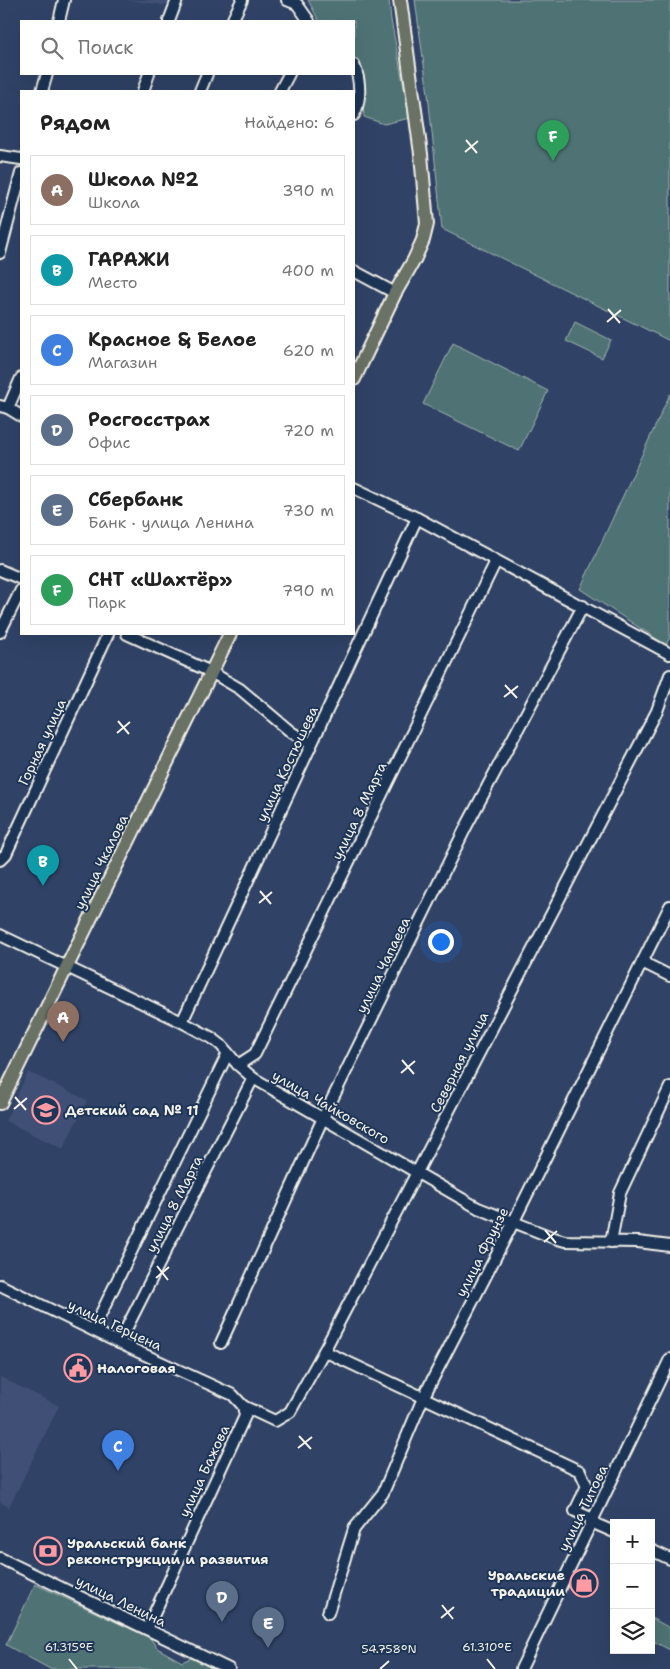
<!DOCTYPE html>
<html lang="ru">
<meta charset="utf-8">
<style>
:root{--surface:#fff;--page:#f2f2f2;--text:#222;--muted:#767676;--line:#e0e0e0;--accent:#85585c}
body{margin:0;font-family:"Shantell Sans",sans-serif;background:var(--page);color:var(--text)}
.controls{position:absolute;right:15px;bottom:15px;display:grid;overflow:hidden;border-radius:0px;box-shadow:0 5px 20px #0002}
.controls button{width:45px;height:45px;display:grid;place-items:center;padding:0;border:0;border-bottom:1px solid var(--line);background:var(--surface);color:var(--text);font:25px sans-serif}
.you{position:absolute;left:440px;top:941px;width:18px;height:18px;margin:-12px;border:4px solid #fff;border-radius:50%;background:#1a73e8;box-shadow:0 0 0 8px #1a73e833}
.badge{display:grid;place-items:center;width:32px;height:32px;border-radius:50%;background:var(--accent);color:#fff;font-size:16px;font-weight:700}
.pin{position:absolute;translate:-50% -41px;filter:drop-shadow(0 1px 2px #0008)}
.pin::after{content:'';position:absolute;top:26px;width:18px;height:15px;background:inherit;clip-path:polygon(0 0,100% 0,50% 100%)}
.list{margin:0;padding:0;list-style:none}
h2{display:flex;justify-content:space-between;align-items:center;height:65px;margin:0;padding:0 20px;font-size:21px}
h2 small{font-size:16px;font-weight:400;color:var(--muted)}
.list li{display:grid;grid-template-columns:32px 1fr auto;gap:15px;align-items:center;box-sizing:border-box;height:70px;margin:0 10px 10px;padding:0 10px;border:1px solid var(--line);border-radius:0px}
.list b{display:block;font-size:19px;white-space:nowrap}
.list p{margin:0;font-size:16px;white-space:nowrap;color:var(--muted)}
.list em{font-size:16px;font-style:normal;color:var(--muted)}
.icon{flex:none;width:28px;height:28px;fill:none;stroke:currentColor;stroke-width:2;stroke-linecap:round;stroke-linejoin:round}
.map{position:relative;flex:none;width:670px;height:1669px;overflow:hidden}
.search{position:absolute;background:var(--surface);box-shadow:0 5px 20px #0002;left:20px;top:20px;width:335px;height:55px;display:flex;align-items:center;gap:12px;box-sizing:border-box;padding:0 18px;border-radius:0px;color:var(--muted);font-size:19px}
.panel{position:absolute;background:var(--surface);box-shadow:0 5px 20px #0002;left:20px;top:90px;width:335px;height:545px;border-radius:0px}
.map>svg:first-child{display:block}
</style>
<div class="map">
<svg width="670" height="1669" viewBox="0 0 670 1669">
<rect width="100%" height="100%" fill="#304367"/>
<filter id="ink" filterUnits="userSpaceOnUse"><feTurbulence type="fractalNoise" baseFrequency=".02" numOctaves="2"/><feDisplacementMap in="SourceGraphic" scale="10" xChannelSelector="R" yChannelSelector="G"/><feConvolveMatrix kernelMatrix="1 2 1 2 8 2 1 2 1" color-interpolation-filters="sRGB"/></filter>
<g filter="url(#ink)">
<g fill="#415074">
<polygon points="127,0 176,0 164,5"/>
<polygon points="28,1072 87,1100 63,1149 5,1121"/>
<polygon points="0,1377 59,1406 9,1507 0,1502"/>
</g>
<g fill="#4f7374" stroke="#a2b2ae">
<polygon points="308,0 389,0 391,20 410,118 384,124 364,117 360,67 354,59 354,21 319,21"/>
<polygon points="415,0 670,0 670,341 442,229 428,94"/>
<polygon points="575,322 611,340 602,358 566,341"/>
<polygon points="453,343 548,391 519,451 423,404"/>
<polygon points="670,394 670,637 666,645 580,589"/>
<polygon points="35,1584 150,1638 157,1648 182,1662 191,1658 214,1669 50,1669 6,1645"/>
<polygon points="651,1618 670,1628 670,1650 651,1640"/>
</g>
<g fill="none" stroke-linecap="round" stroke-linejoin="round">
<g stroke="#f4f1e8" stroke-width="14">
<g id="minor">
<polyline points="287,0 297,4 309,21"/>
<polyline points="59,21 64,0"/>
<polyline points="169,21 177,0"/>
<polyline points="232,21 242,0"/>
<path d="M354,65C361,81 361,100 354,115"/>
<polyline points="42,91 47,74"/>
<polyline points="143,91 149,74"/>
<polyline points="200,91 207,74"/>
<polyline points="280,91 289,74"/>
<polyline points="0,156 21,159"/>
<polyline points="0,253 21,173"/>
<polyline points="354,271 395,293"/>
<polyline points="0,406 8,408 21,378"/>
<polyline points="8,408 21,416"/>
<polyline points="354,488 417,518 670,654"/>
<polyline points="0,570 21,579"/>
<polyline points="0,632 21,590"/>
<polyline points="127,634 211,672 240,689 291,732 311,744"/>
<polyline points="0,860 6,854 108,634"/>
<polyline points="0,935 182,1022 212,1038 221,1045 238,1065 253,1078 478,1208 554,1238 565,1241 638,1242 670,1246"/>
<polyline points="642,962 670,976"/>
<polyline points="182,1022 417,518"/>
<polyline points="238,1065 255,1054 496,561"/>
<polyline points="611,1242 620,1193 670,1087"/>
<polyline points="0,1285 119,1343 233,1395 243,1406 245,1416 147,1629"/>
<polyline points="93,1330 228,1053"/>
<polyline points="119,1343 253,1078"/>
<polyline points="221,1343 323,1118 466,827 583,606"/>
<polyline points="324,1351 580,1471 587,1486 575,1511 593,1519"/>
<polyline points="243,1406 275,1421 290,1412 324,1351 657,711 670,675"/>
<polyline points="591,1522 614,1532"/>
<polyline points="651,1550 670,1559"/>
<polyline points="0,1558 229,1669"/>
<polyline points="328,1613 354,1529 383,1493 423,1398 513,1223 670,906"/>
<polyline points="521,1669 670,1359"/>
</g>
</g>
<g stroke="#f4f1e8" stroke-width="16">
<g id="major">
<polyline points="354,379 395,293 414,260 423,240 427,224 421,154 400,0"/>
<polyline points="0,1103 230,634"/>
</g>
</g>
<use href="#minor" stroke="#1d3557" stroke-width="10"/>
<use href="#major" stroke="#6b7165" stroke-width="12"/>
</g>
</g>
<path fill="none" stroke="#f4f1e8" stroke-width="2" d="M466,140L477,153M465,152L478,141M608,309L620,323M607,322L621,310M505,685L517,698M504,697L518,686M118,721L129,734M117,733L130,722M260,891L271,904M259,903L272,892M402,1060L414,1074M401,1073L415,1061M15,1097L26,1110M14,1109L27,1098M545,1230L556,1243M544,1242L557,1231M157,1266L168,1280M156,1278L169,1267M299,1436L311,1449M298,1448L312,1437M442,1605L453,1619M441,1618L454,1607M69,1659L77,1669M487,1659L495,1669M380,1669L389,1661"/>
<defs>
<g id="school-ring" transform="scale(1.4375)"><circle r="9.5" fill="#1d3557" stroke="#ff9aa2" stroke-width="1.5"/><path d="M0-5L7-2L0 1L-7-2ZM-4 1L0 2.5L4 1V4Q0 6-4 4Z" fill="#ff9aa2"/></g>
<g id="civic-ring" transform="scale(1.4375)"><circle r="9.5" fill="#1d3557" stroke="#ff9aa2" stroke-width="1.5"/><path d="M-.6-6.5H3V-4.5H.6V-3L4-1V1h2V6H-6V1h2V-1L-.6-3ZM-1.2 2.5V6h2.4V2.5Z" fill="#ff9aa2"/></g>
<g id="bank-ring" transform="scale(1.4375)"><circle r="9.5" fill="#1d3557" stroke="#ff9aa2" stroke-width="1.5"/><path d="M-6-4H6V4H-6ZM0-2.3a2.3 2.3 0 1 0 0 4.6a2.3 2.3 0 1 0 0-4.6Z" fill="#ff9aa2"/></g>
<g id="shop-ring" transform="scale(1.4375)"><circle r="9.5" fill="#1d3557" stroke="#ff9aa2" stroke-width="1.5"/><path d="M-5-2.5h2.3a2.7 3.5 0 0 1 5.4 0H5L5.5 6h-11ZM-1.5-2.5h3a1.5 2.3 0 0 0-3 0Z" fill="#ff9aa2"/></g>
</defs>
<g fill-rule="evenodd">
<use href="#school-ring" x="46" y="1110"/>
<use href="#civic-ring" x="78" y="1368"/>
<use href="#bank-ring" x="48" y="1551"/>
<use href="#shop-ring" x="584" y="1583"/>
</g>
<g text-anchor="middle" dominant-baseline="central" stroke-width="4" stroke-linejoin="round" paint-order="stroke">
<g font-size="14" fill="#f4f1e8" stroke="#1d3557">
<text transform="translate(42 742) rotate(-65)">Горная улица</text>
<text transform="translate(287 764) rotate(-65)">улица Костюшева</text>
<text transform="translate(359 811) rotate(-64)">улица 8 Марта</text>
<text transform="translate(101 862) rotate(-64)">улица Чкалова</text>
<text transform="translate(383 965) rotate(-64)">улица Чапаева</text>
<text transform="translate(459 1062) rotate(-63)">Северная улица</text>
<text transform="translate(331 1107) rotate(30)">улица Чайковского</text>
<text transform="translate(174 1204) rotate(-63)">улица 8 Марта</text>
<text transform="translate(482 1252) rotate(-63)">улица Фрунзе</text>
<text transform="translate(115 1325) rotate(25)">улица Герцена</text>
<text transform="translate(204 1471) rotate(-65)">улица Бажова</text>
<text transform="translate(583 1508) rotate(-64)">улица Титова</text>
<text transform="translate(121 1601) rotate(26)">улица Ленина</text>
</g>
<g font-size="14" font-weight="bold" fill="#f4f1e8" stroke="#1d3557" text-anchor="start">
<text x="65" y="1110">Детский сад № 11</text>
<text x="97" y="1368">Налоговая</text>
<text x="67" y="1543">Уральский банк<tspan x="67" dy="16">реконструкции и развития</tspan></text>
<text x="565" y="1575" text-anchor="end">Уральские<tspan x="565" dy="16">традиции</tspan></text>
</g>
</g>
<g font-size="12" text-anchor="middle" fill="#f4f1e8" stroke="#1d3557" stroke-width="4" stroke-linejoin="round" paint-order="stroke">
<text x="69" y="1651">61.315°E</text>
<text x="487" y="1651">61.310°E</text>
<text x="389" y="1653">54.758°N</text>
</g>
</svg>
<div class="controls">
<button>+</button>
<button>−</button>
<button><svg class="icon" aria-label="layers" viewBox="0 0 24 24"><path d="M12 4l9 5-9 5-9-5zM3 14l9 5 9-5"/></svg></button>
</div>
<div class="you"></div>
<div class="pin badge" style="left:63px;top:1042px;background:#8d6e63">A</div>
<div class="pin badge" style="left:43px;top:886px;background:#0f9aa8">B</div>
<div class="pin badge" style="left:118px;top:1471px;background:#3f7fe0">C</div>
<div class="pin badge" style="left:222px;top:1622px;background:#5c6f8a">D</div>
<div class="pin badge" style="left:268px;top:1648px;background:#5c6f8a">E</div>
<div class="pin badge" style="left:553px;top:161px;background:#2e9e5b">F</div>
<div class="search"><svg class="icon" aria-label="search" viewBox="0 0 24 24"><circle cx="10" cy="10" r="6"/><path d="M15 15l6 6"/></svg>Поиск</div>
<section class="panel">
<h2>Рядом<small>Найдено: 6</small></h2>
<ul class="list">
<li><span class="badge" style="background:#8d6e63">A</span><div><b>Школа №2</b><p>Школа</p></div><em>390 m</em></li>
<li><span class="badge" style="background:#0f9aa8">B</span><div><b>ГАРАЖИ</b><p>Место</p></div><em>400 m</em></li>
<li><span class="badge" style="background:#3f7fe0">C</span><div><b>Красное &amp; Белое</b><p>Магазин</p></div><em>620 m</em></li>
<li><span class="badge" style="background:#5c6f8a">D</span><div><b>Росгосстрах</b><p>Офис</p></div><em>720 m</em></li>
<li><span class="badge" style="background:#5c6f8a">E</span><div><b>Сбербанк</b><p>Банк · улица Ленина</p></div><em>730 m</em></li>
<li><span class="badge" style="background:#2e9e5b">F</span><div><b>СНТ «Шахтёр»</b><p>Парк</p></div><em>790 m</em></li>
</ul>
</section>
</div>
